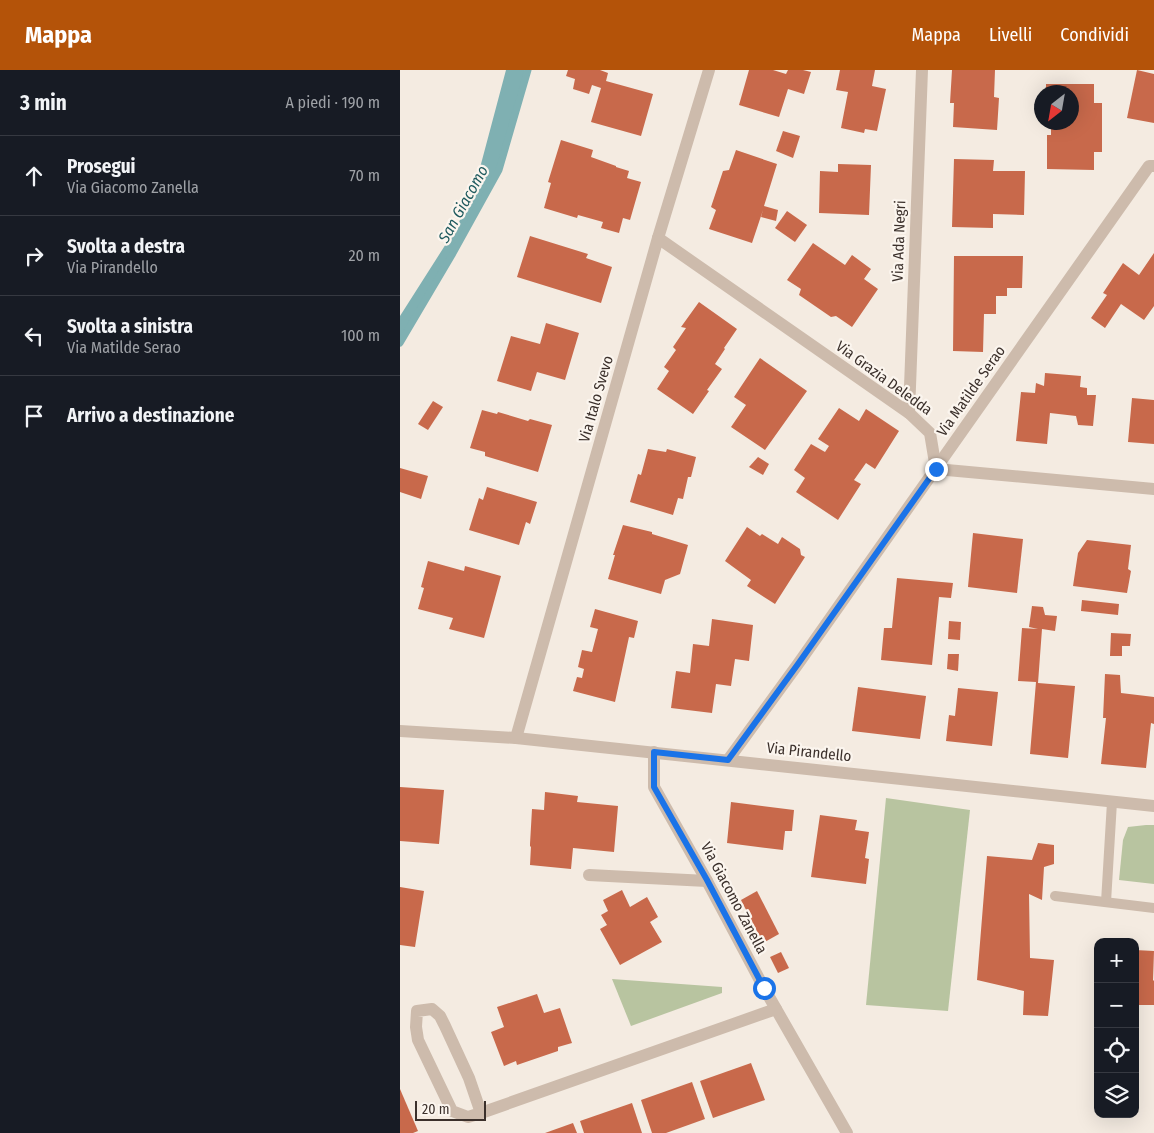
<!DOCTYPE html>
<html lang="it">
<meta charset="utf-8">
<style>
:root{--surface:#171b24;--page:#20242c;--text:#f1f3f6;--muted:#9ea1a6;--line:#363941;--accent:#b45309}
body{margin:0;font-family:"Fira Sans Condensed",sans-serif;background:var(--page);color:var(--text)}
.controls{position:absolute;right:15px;bottom:15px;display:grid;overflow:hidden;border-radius:10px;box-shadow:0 5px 20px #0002}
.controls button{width:45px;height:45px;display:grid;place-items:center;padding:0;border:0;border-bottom:1px solid var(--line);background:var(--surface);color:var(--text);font:25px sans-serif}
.compass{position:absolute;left:634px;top:15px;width:45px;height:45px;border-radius:50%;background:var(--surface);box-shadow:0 5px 20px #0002;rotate:211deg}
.scale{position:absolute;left:15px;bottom:12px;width:71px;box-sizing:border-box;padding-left:5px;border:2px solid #3b302b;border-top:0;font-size:14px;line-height:18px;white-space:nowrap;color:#3b302b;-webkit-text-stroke:4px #fbf5ee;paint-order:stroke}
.stop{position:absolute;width:15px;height:15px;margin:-11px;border:4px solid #1a73e8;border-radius:50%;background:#fff}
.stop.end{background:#1a73e8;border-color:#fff;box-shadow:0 1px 5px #0008}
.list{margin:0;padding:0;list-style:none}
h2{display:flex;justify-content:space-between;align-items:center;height:65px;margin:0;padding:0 20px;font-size:21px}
h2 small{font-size:16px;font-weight:400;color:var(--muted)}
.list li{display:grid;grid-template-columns:32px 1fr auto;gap:15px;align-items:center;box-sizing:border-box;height:80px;padding:0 20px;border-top:1px solid var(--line)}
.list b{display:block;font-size:19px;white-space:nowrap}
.list p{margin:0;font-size:16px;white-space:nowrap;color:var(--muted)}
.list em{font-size:16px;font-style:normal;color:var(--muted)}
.icon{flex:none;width:28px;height:28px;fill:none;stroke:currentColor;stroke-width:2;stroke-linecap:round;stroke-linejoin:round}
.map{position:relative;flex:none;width:754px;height:1063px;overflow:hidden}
header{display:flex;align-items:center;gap:30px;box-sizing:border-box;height:70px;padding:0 25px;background:var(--accent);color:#fff}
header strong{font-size:24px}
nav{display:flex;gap:28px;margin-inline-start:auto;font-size:18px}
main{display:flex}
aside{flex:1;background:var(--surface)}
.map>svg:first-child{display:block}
</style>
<header>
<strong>Mappa</strong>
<nav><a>Mappa</a><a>Livelli</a><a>Condividi</a></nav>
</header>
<main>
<aside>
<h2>3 min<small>A piedi · 190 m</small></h2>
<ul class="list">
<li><svg class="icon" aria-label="ahead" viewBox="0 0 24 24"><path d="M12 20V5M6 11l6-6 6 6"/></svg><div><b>Prosegui</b><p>Via Giacomo Zanella</p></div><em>70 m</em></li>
<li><svg class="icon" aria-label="right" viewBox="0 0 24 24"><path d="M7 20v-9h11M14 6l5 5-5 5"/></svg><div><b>Svolta a destra</b><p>Via Pirandello</p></div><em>20 m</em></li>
<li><svg class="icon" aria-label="left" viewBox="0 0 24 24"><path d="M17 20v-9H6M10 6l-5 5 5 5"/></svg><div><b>Svolta a sinistra</b><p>Via Matilde Serao</p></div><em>100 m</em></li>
<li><svg class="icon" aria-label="arrive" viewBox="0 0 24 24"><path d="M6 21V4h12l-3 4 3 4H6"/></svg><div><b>Arrivo a destinazione</b></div></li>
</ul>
</aside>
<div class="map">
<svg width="754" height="1063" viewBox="0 0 754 1063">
<rect width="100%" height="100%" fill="#f4ebe1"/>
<g fill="#b8c4a0">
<polygon points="486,728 570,740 548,941 466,935"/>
<polygon points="746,755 754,755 754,814 719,810 723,770 728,757"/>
<polygon points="212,909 322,917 322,923 231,956"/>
</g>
<polygon fill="#7fb0b2" points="106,0 125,0 99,100 52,185 0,273 0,246 58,155 81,94"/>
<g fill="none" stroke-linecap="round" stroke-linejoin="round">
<polyline stroke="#7fb0b2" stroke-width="7" points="0,273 52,185 99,100 128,0"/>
</g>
<g fill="#c8694b">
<polygon points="168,0 200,0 208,3 206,11 253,24 241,66 191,52 201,18 192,15 189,24 173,19 175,9 166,6"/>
<polygon points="349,0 373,0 386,4 388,0 403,0 411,2 404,24 388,19 379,47 339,35"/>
<polygon points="440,0 475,0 472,16 486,19 477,61 465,59 464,63 441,58 448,22 436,20"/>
<polygon points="552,0 595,0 594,27 599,28 597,60 553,57 554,33 550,33"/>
<polygon points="737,0 754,4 754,53 727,48"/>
<polygon points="646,14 694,14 694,33 702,33 702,82 694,82 694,100 647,99 647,65 651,65 651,52 672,52 672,22 646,22"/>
<polygon points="383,61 400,66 393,88 376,81"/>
<polygon points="161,70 193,80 191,87 216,96 216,97 229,101 227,108 241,112 230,150 223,148 219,163 201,158 203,152 178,145 177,148 144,138 151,113 148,112"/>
<polygon points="336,80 377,94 364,136 378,140 376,151 361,147 363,140 352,173 309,159 316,140 311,137 323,101 329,100"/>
<polygon points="554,89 594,90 593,101 625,101 624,145 593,144 593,158 552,157"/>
<polygon points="438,94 471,95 469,145 419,143 420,101 438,102"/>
<polygon points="387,141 407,155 395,172 375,158"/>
<polygon points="130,166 188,184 186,188 212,197 201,233 117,207"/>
<polygon points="413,173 445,195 452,185 471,199 464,209 478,219 452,257 436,246 431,247 399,225 401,219 387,210"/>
<polygon points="754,183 754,236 744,250 721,234 705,258 691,248 707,225 703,223 723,193 739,205"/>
<polygon points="554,186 623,186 622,218 607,218 607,226 596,226 596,244 584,244 583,282 553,281"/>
<polygon points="299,232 337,259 324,278 325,279 315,294 322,299 307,320 309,321 293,344 257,319 269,301 264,297 276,280 273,277 286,258 281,257"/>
<polygon points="146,253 179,263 165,310 137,302 131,321 97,311 111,266 140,274"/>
<polygon points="360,288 407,321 365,380 331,357 346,335 334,327"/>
<polygon points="645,303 681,306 680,317 687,318 687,325 696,325 693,356 678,355 676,346 650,343 647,374 616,371 621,322 635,323 636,313 644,316"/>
<polygon points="732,328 754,330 754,374 728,372"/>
<polygon points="33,331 43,337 28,360 18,354"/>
<polygon points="439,338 459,351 466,339 499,361 475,399 466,393 454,410 461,414 438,450 396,422 405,408 394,400 411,374 425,382 429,376 418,369"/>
<polygon points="82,340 97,344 98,342 128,351 130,349 152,355 138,402 85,386 85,382 70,378"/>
<polygon points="248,379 266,382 267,379 296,387 291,407 288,407 283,429 278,428 273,445 230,432 238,404 241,405"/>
<polygon points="358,387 369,394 363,405 349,397"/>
<polygon points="0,398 28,406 21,429 0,422"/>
<polygon points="87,417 137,432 130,454 126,452 119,475 69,460 79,428 83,430"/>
<polygon points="223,455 252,462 252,464 288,475 280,504 265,510 261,524 208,509 215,485 213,485"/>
<polygon points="347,457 360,466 362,464 378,474 382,467 400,479 401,485 405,487 375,534 347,516 351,510 325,491"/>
<polygon points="573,463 623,469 617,523 568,517"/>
<polygon points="687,470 731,475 728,499 731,501 727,523 673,516 678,483"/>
<polygon points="28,491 64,501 65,496 101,506 84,568 49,559 53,548 18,539 24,518 21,517"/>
<polygon points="497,508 553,513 551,528 539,527 532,595 481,590 484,558 492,558"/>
<polygon points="682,530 719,534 718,545 681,541"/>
<polygon points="632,536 643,537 645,545 657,546 655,561 642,559 638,613 675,616 668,688 630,684 636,612 618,611 622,558 638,559 629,557"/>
<polygon points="195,539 238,551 234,568 229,567 215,632 173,621 177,607 182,608 184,599 178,597 182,580 192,582 198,559 190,557"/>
<polygon points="312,549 353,555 349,591 335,589 331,616 316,614 312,643 271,638 276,601 290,603 293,574 309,576"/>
<polygon points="549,551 561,552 560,570 548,569"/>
<polygon points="711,563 731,564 730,576 722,576 722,586 710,586"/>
<polygon points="548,584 559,584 558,601 547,599"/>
<polygon points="705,604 720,605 721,623 754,627 754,654 751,653 746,698 701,694 706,648 703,648"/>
<polygon points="458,617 526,626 520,669 452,661"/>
<polygon points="558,618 598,622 592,676 546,671 549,645 555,646"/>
<polygon points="0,717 44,720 39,774 0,771"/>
<polygon points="145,722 178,726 177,732 218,736 214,782 173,778 171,799 130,795 131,776 130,777 130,774 132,739 144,740"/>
<polygon points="331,732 394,740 392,761 385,761 383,780 327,773"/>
<polygon points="420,745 457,750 455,760 469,762 465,788 469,789 466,814 411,807"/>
<polygon points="638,773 654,775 654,794 644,797 642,830 629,824 630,888 654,890 648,946 623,945 624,921 577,910 587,786 632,790"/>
<polygon points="0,817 24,821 15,877 0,875"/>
<polygon points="222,820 230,837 247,827 258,847 250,852 262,872 220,895 200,859 207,855 201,845 208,841 203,830"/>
<polygon points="357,821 379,864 363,873 341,830"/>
<polygon points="735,880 754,881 753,910 754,911 754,935 735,935"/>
<polygon points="381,882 389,898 378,903 370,887"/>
<polygon points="137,924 144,943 160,938 172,973 158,977 158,981 117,995 116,991 104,996 91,962 104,957 97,937"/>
<polygon points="351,993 365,1030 313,1048 300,1011"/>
<polygon points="292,1012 305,1049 266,1063 252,1063 241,1030"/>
<polygon points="0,1019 18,1061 13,1063 0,1063"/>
<polygon points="232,1033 242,1063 184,1063 180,1051"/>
<polygon points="173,1053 177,1063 145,1063"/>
</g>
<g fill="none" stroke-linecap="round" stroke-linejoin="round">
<g stroke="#cdbbac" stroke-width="10">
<polyline points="655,826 754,838"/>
<polyline points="706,832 712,732"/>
</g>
<g stroke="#cdbbac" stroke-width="12">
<polyline points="258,168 509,343 530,363 536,399 754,419"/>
<polyline points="509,343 522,0"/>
<polyline points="0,661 116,668 754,736"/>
<polyline points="116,668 258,168 309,0"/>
<polyline points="254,682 254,717 307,811 364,918 447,1063"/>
<polyline points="328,690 398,594 749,96 754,96"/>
<polyline points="189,805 307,811"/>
<polygon points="32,939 40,946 45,956 69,1008 81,1043 68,1047 52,1041 18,970 16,957 17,941"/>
<polyline points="81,1043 376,939"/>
</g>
</g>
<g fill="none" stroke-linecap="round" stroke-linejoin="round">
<polyline stroke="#1a73e8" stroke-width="6" points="364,918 307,810 254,717 254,682 328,690 398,594 536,399"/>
</g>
<g text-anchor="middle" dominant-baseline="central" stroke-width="4.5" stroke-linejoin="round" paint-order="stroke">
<g font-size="15" fill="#3b302b" stroke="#fbf5ee">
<text transform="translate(499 171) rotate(-88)">Via Ada Negri</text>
<text transform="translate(484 308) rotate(36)">Via Grazia Deledda</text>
<text transform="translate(571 321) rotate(-55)">Via Matilde Serao</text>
<text transform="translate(196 329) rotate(-74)">Via Italo Svevo</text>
<text transform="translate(409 682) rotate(6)">Via Pirandello</text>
<text transform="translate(334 828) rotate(62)">Via Giacomo Zanella</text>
</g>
<g font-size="16" font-style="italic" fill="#1f5a5e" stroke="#fbf5ee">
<text transform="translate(63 134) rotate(-61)">San Giacomo</text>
</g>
</g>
</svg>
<div class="controls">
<button>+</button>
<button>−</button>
<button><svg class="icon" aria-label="locate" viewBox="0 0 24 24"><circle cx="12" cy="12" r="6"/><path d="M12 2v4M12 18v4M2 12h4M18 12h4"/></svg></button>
<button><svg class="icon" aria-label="layers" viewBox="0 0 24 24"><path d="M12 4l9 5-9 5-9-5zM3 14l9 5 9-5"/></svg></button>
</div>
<svg class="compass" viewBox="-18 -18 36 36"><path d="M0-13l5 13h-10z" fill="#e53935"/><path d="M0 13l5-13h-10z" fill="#9ea1a6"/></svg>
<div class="scale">20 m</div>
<div class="stop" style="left:364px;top:918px"></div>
<div class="stop end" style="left:536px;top:399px"></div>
</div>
</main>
